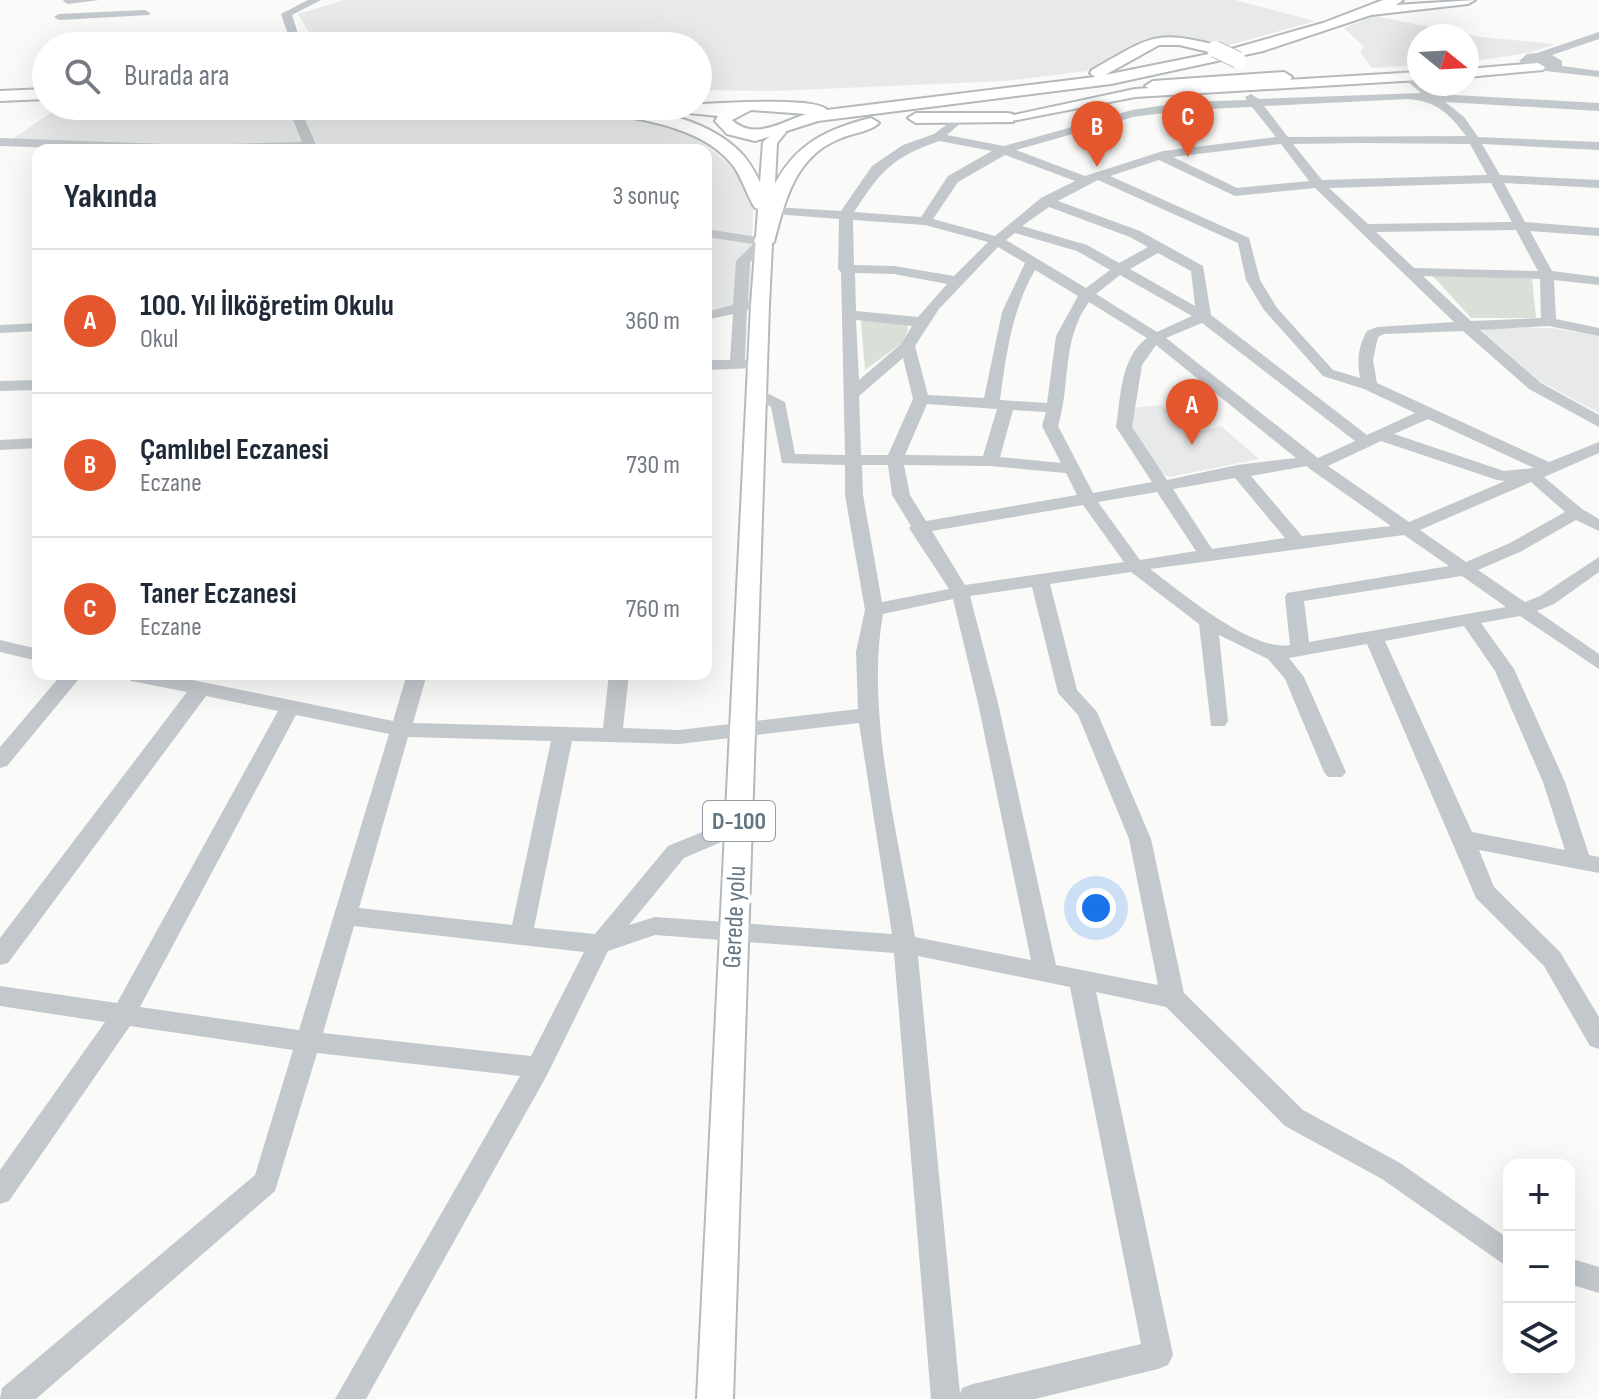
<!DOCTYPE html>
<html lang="tr">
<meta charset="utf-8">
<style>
:root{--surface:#fff;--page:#f6f6f7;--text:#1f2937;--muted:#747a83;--line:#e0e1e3;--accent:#e4572e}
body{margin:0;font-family:"Sofia Sans Condensed",sans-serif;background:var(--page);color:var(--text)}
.controls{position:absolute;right:24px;bottom:24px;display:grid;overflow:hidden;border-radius:16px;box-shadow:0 8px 32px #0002}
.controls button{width:72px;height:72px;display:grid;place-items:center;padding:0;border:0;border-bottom:2px solid var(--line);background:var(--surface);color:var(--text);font:40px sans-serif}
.compass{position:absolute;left:1407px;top:24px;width:72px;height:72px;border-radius:50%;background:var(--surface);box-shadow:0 8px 32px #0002;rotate:108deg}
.you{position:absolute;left:1096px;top:908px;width:28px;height:28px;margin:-20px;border:6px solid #fff;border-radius:50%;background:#1a73e8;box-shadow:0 0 0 12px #1a73e833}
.badge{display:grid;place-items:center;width:52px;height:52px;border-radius:50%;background:var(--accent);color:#fff;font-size:26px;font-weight:700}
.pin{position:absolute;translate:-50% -66px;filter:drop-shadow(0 2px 4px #0008)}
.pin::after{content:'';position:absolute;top:42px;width:28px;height:24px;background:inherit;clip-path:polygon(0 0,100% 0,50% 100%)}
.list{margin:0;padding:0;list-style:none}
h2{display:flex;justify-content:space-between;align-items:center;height:104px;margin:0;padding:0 32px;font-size:34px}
h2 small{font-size:26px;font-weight:400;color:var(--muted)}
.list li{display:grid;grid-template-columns:52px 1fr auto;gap:24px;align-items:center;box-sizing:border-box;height:144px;padding:0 32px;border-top:2px solid var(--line)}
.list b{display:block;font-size:30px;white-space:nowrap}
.list p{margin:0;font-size:26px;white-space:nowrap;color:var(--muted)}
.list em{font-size:26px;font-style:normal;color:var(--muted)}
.icon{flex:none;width:44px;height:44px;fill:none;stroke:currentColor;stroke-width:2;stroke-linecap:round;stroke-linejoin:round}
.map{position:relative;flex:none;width:1599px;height:1399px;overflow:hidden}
.search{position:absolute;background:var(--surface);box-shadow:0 8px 32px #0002;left:32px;top:32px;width:680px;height:88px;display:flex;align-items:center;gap:20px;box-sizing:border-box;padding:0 28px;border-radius:44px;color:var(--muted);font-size:30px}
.panel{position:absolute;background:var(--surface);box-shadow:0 8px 32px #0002;left:32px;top:144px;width:680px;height:536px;border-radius:16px}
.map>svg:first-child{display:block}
</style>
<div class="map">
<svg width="1599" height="1399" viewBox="0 0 1599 1399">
<rect width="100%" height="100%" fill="#fafaf8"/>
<g fill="#e8e9e9">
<polygon points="344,0 1235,0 1315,21 1219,48 1194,39 1146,39 1128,47 1096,70 1005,81 773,91 698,90 698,46 317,46 298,14"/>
<polygon points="1375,16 1480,37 1556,44 1528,53 1467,62 1467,36 1419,36 1419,65 1372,68 1360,52 1364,47 1344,28"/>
<polygon points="61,106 518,106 589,110 647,119 695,137 728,163 750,193 753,212 750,302 706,313 706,150 167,150 12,139"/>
<polygon points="1490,328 1552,328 1599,336 1599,413 1538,380 1482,331"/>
<polygon points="1161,405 1175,418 1185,417 1202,431 1221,426 1259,459 1169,477 1155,470 1130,423 1131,408"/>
</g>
<g fill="#dadfd7">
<polygon points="1433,276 1532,279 1536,318 1471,318"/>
<polygon points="861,320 907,325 908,330 902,343 865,370"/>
</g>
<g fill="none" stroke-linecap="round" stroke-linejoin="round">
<g stroke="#b5babe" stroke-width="4">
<g id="major">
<polygon points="1538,63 1545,67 1543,70 1467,77 1467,69"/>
<polygon points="1419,72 1419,80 1135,97 1007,122 1000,118 1135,89"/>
<polygon points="779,128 786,132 777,143 769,305 733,1399 697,1399 751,305 763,142"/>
</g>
</g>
<g stroke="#b4b9bd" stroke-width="4">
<g id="highway">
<path d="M1383,0H1403L1396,5L1475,0L1468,4L1371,15L1263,51L1111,84L818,121L755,141L727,134L715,121L718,116L668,111L660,106C684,106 816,94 827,110L1095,77L1090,73L1092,70C1151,37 1153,29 1220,46L1221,52L1323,23ZM1159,45H1179L1214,53L1105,75ZM751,110L806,114C782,122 754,141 732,120Z"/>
<polygon points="1284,72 1292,77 1290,80 1153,91 1145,86 1153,81"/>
<polygon points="46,89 46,99 0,101 0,91"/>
<path d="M584,106C636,106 705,114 743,155C754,168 761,184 768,199C788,149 821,130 871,118L879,123C870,132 851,133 839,139C795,157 785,200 774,242L764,248L754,242L765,209L755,208C746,194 742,176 731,163C699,125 638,119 592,111Z"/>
<polygon points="1007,113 1013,114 1013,122 916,123 908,118 916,113"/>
</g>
</g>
<g fill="#c3c8cc" fill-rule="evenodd">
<polygon points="99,0 68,4 63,1 64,0"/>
<polygon points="308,0 321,0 292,15 302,46 292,46 281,14"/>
<polygon points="145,10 150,13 149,15 59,20 54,17 59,14"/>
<polygon points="1599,32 1599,39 1552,55 1562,61 1562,66 1599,71 1599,77 1537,70 1519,61 1527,54 1537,53"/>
<path d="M1404,70L1436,94L1599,103V111L1445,102L1464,117L1478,137L1599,142V150L1482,144L1500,175L1599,180V188L1504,183L1525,222L1599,228V236L1530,231L1552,271L1599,277V285L1554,280L1556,319L1599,328V336L1549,326L1480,330L1541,383L1599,415V427L1529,389L1463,331L1384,334L1378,337L1373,360L1377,383L1549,462L1599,442V453L1544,477L1582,509L1599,519V531L1576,520L1522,551L1478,570L1525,602L1540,596L1599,557V572L1554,604L1537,611L1599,654V669L1520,616L1481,623L1514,669L1565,782L1589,855L1599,857V873L1479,850L1494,887L1560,952L1599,1017V1049L1590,1046L1544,966L1476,898L1367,644L1289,658L1304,677L1346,772L1342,777H1328L1324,772L1285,679L1268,659L1219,635L1228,721L1225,726H1211L1199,624L1131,572L1050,584L1077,690L1097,712L1151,839L1184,993L1303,1110L1400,1163L1509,1239V1268L1382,1179L1285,1126L1166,1007L1096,992L1173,1355L1168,1365L1158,1369L1035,1399H931L894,953L655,935L608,951L547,1075L366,1399H335L520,1076L317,1053L275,1191L36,1399H0L2,1388L255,1175L293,1050L130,1026L9,1201L0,1204V1170L105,1022L0,1006V986L117,1003L278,711L206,696L8,963L0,965V938L187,692L131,681L121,674H163L393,721L407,674H427L413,723L603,728L609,674H629L623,728L679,730L858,709L856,652L865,610L845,495V465L782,463L771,407L749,393L757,388L785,402L795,454L845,455L841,272L838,269L839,219L761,213L754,209L756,206L841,211L872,166L903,145L934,134L958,116L964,120L947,135L1004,146L1132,110L1186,102L1247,100L1245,97L1251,94L1259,99L1421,93L1400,75L1398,73ZM1408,99C1436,101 1449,113 1466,136L1288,137L1264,106ZM1252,107L1276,137L1163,151L1085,176L1016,150L1133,117L1186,110ZM939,141L992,151L948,176L921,217L854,212C881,171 891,158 939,141ZM1362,143L1470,144L1487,175L1322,180L1293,144ZM1281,144L1309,181L1237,188L1173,157ZM1005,155L1075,181L1041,198L995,236L933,219L958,182ZM1159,160L1235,196L1315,188L1454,322L1377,327L1367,331C1358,346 1357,361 1360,378L1333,370L1277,308L1260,280L1249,238L1110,176ZM1098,180L1238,243L1246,280L1264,310L1323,376L1364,389L1415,413L1367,435L1211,315L1203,266L1140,231L1058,201ZM1491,183L1512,222L1368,224L1329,188ZM1049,207L1130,237L1148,247L1119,263L1087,245L1022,226ZM853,220L925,225L988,242L954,276L894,266L854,265ZM1516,230L1538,271L1414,268L1376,232ZM1015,233L1077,251L1110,270L1086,288L1006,240ZM998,247L1025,263L1002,312L984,398L928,395L915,346L939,309ZM1158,253L1191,271L1195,306L1130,269ZM1035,270L1078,296L1056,336L1047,403L1000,400C1006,355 1012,309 1035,270ZM855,273L894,274L947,284L918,317L856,311ZM1120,275L1192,316L1157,332L1096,294ZM1423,276L1540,279L1541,318L1471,321ZM1089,302L1147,338C1120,358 1121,397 1116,427L1152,482L1093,493L1058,426C1071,385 1061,340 1089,302ZM856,320L912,326L901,344L859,380ZM1202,323L1355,441L1318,458L1166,338ZM1156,345L1296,458L1237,465L1167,480L1132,427L1142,365ZM903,358L913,399L888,455H861L859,396ZM927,404L997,409L983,456L905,455ZM1013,410L1046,412L1042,426L1061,463L1000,457ZM1428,419L1534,468L1504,471L1394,434ZM1381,441L1497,480L1505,481L1409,522L1328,466ZM862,465H888L892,495L911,526L909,528L949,589L882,602L863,495ZM904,465L990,466L1066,473L1077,495L926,521L910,495ZM1307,466L1310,469L1391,526L1302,536L1251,476ZM1235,478L1285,538L1212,549L1173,489ZM1531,482L1565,512L1510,543L1466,562L1420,530ZM1157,492L1196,551L1140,560L1098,502ZM1083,505L1124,562L965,585L932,531ZM1404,535L1449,566L1287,593L1285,597L1290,645C1252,652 1181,592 1150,569ZM1462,576L1506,607L1309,642L1304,601ZM1032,587L1058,693L1078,715L1129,839L1158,985L1056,965L998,703L970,596ZM953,599L978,703L1031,960L915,937C899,837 865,713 883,614ZM1464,626L1495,671L1543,782L1565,850L1472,832L1385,641ZM296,715L389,734L299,1030L140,1007ZM859,723L892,934L655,917L629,925L684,858L747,831L750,825L747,819L739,817L668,846L595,934L534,928L572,741L679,744ZM408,737L551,741L512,925L359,908ZM354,926L584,952L531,1056L323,1033ZM918,956L1070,987L1141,1344L973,1384L962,1388L960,1394Z"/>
<polygon points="292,106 304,106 301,110 318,150 119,150 0,146 0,138 193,145 302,142 289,110"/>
<polygon points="353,106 366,106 360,110"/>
<polygon points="706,229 764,238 771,242 750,262 748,302 755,306 747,310 745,360 755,362 755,368 706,370 706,360 730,360 733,314 706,320 706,312 733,305 736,261 753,244 706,237"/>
<polygon points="38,323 38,331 0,333 0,325"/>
<polygon points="38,380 38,390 0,391 0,381"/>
<polygon points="38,438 38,448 0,450 0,440"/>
<polygon points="0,640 38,649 38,661 0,652"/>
<polygon points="62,674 83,674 7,766 0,768 0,747"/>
<polygon points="1569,1258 1599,1267 1599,1293 1569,1284"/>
</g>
<use href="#major" fill="#fff" fill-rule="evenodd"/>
<use href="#highway" fill="#fff" fill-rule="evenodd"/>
<g stroke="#b4b9bd" stroke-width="18" stroke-linecap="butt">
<polyline id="highway-bridge" points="1215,49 1238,60"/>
</g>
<use href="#highway-bridge" stroke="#fff" stroke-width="16"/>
</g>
<g text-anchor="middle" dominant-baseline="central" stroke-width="8" stroke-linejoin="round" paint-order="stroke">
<rect fill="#fff" stroke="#939fa8" stroke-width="2" x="703" y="801" width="72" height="40" rx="6"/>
<g font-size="24" font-weight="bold" fill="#657683">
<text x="739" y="821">D-100</text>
</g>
<g font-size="26" fill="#657683" stroke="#fff">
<text transform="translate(735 917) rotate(-87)">Gerede yolu</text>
</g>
</g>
</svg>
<div class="controls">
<button>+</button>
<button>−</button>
<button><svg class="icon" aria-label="layers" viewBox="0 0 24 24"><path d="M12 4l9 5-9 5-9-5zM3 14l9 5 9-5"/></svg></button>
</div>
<svg class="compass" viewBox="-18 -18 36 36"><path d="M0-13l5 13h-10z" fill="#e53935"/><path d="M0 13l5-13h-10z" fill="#747a83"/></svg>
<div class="you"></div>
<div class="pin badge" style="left:1192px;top:445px">A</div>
<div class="pin badge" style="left:1097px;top:167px">B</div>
<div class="pin badge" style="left:1188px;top:157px">C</div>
<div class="search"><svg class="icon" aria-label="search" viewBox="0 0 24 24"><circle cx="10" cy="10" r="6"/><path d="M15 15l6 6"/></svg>Burada ara</div>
<section class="panel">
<h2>Yakında<small>3 sonuç</small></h2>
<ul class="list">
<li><span class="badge">A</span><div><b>100. Yıl İlköğretim Okulu</b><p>Okul</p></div><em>360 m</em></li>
<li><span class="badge">B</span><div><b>Çamlıbel Eczanesi</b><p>Eczane</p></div><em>730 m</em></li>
<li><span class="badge">C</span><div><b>Taner Eczanesi</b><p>Eczane</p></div><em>760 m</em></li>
</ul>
</section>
</div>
